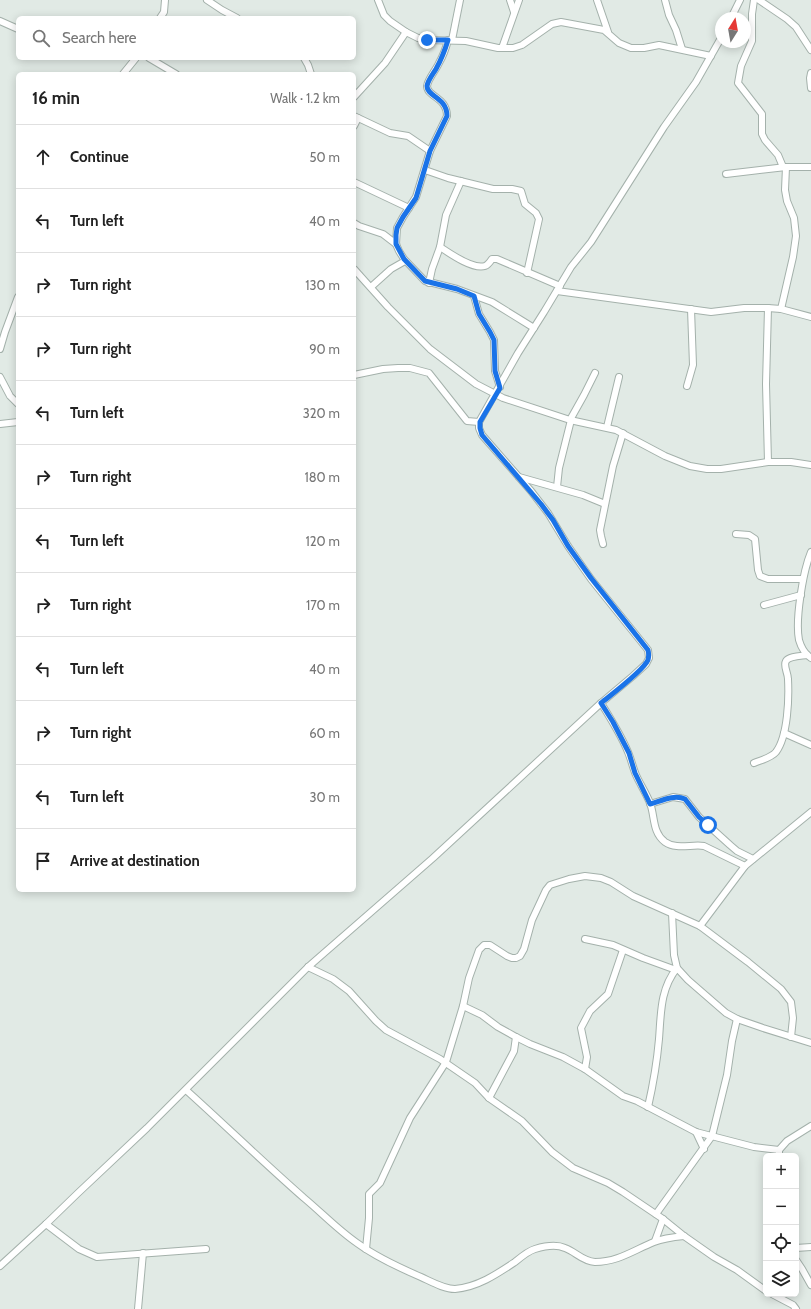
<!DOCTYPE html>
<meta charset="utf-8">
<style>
:root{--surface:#fff;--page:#f6f6f6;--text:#222;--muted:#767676;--line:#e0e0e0}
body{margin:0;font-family:Cabin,sans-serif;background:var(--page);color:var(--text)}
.controls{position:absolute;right:12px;bottom:12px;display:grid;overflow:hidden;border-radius:6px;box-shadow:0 2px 10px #0003}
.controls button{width:36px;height:36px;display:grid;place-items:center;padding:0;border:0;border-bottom:1px solid var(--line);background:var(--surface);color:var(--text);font:20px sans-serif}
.compass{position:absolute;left:715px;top:12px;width:36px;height:36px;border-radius:50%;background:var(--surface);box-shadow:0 2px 10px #0003;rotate:11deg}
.stop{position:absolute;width:12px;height:12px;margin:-9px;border:3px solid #1a73e8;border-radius:50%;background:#fff}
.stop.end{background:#1a73e8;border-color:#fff;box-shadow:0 1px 4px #0008}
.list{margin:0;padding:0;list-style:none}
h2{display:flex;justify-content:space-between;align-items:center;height:52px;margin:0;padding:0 16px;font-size:17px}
h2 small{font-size:13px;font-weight:400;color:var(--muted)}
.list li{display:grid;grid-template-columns:26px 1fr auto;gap:12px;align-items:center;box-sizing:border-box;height:64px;padding:0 16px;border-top:1px solid var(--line)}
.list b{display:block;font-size:15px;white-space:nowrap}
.list em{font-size:13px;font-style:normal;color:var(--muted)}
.icon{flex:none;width:22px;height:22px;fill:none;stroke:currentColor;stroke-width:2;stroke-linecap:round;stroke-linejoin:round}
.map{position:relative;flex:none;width:811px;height:1309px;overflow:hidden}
.search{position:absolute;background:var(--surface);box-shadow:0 2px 10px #0003;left:16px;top:16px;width:340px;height:44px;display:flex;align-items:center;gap:10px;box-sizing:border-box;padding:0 14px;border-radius:6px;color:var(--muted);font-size:15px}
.panel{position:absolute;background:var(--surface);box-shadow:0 2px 10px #0003;left:16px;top:72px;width:340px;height:820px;border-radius:6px}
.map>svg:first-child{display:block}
</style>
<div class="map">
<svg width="811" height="1309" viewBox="0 0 811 1309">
<rect width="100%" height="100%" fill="#e1eae5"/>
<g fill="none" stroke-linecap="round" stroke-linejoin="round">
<g stroke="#a4b1ab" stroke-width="8">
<g id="street">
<polyline points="207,0 222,10 237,18"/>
<polyline points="378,0 384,15 390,21 406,32 418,38 427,40 466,41 498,48 513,48 522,45 552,24 561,22 604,30 619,43 631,48 644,48 659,45 711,56"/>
<polyline points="510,0 514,12"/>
<polyline points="597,0 608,32"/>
<polyline points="665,0 669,15 676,30 682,49"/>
<polyline points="754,0 752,14 752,41 741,66 738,83 762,114 762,134 765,140 778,155 783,167"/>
<polyline points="759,0 787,19 796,27 811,50"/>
<polyline points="160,18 164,12 165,0"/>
<polyline points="731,18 740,0"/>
<polyline points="0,21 18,29"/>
<path d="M448,40C446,48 443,56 439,63C436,70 428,79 427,86C427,97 447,97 447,116L430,151L416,197L403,217L397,228L396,244L399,251L404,259L425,281L457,289L492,302L534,328"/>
<polyline points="452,40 460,0"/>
<polyline points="502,48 519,0"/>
<polyline points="149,58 176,74"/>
<polyline points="304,58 308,65 311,74"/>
<polyline points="811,73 810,78 811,88"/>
<polyline points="123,74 136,58"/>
<polyline points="354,97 385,63 406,32"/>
<polyline points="354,116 390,133 408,136 430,151"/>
<polyline points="354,126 358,118"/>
<polyline points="425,170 448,178 493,189 512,189 521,191 525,204 536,213 539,219 527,273"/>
<polyline points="726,174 786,167 811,167"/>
<polyline points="354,182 409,208"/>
<polyline points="354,223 359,226 383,234 396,244"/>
<path d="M440,247C449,253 473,270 485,266C488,265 490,262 492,259H497L560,286"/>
<polyline points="354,269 388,307 430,349 476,384 503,398 570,420 616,430 665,456 690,466 707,469 721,469 768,462 791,462 811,465"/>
<polyline points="429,283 432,269 440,247 446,215 461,181"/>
<polyline points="371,287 391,269 405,261"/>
<polyline points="557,291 711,312 744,308 768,308 781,309 811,317"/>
<polyline points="474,296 479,314 490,332 494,340 495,371 500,387"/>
<polyline points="781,309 793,257 796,236 794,218 787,201 785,190 786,167"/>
<polyline points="0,349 5,332 18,297"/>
<polyline points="354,375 383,369 398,368 410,368 429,373 467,421 479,422"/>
<polyline points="0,377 10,396 18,404"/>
<polyline points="687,386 693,365 691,309"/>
<polyline points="570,420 584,395 595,373"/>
<polyline points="0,424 18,422"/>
<polyline points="607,427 619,377"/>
<polyline points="768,462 766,384 768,308"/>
<polyline points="519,477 583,495 605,504"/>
<polyline points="557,487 559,468 571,420"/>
<polyline points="736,534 749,535 755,539 758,570 760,576 768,579 803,579"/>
<polyline points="603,544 601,536 600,530 613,466 623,433"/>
<path d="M811,552C803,571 795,620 799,640C801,647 805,654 811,658"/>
<polyline points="764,605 801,595"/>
<path d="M601,703C611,719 621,735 628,752C631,759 633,768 636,775C640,784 646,793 650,803C655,816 652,832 665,842C676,850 692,844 704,846L745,866"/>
<polyline points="784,733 811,745"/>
<path d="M754,763C761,760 771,758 776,752C788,736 789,698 788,679C788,673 783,666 786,661C789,656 802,656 807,655"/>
<polyline points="650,804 673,797 685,799 699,817 730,845 737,851 753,859"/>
<polyline points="672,913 674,955 677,968 688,980 726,1013 737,1019 763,1028 811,1043"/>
<polyline points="700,926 745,866 811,812"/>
<polyline points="585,939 613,945 643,958 676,970"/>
<polyline points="308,967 333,979 349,991 376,1021 386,1030 440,1059 475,1083 489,1098 522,1121 552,1152 573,1168 608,1183 623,1192 663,1219 684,1236 714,1257 737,1270 766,1291"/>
<polyline points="463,1006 482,1015 498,1027 516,1037 530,1044 563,1057 585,1069 623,1096 637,1101 696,1132 754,1147 779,1150"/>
<polyline points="585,1069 587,1057 581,1028 590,1011 608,994 623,950"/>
<path d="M186,1090C226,1126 264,1163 304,1198C322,1213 338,1230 357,1243C376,1257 400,1268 421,1277C432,1282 444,1289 455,1289C478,1287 497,1274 515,1262C521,1257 528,1251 535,1249C545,1246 556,1244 565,1248C576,1252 582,1261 595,1262C618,1262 634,1250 654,1242C664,1238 674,1237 684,1236"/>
<polyline points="489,1098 514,1051 516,1037"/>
<path d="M648,1107C653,1085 657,1062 659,1039C661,1014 660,989 677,968"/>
<polyline points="696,1132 704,1149"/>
<polyline points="779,1156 779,1150 787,1141 811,1126"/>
<polyline points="656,1214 712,1136 727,1075 732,1041 737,1019"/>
<polyline points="46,1224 79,1249 97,1257 206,1249"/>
<polyline points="655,1241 663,1219"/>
<polyline points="796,1248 811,1247"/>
<polyline points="366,1249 369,1218 369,1194 380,1183 410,1118 446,1062 463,1006 469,978 479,950 484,945 490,945 507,956 512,958 516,958 520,956 524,949 532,920 546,890 550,885 569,879 585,876 601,878 611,882 633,896 700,926 748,962 781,989 791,1002 793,1018 791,1037"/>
<polyline points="796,1260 802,1269 811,1285"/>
<polyline points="0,1266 46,1224 78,1193 147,1128 308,967 433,858 601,703 633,676 646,664 649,658 648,650 591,579 568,546 548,513 531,491 482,435 479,428 479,422 518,353 544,312 571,267 591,242 664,127 696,82 721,38"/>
<polyline points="772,1294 793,1305 796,1309"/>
<polyline points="138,1309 143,1253"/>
</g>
</g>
<use href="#street" stroke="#fff" stroke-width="6"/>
</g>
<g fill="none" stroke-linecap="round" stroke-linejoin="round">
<path stroke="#1a73e8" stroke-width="5" d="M427,40H448C445,50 441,60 436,69C433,74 428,80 427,86C427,97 447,97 447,116L430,151L416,198L403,217L397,228L396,235V244L404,259L425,281L457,289L474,296L479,314L490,332L494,340L495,371L500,388L480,422V428L482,435L541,504L553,520L568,546L591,578L648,650C649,654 649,656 648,660C643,671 612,694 601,703L613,722L629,753L635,773L650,804C661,801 674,794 685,799L699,817L708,825"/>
</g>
</svg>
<div class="controls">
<button>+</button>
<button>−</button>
<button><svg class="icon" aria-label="locate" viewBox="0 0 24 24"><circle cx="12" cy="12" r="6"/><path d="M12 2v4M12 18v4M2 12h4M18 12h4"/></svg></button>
<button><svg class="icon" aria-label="layers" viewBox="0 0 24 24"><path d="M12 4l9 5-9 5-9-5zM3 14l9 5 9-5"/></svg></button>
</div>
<svg class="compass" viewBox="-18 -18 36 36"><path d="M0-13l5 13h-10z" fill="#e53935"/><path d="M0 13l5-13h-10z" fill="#767676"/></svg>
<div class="stop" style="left:708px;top:825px"></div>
<div class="stop end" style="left:427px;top:40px"></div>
<div class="search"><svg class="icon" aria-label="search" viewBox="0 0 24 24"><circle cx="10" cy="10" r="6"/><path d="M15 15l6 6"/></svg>Search here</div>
<section class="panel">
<h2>16 min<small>Walk · 1.2 km</small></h2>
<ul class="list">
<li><svg class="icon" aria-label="ahead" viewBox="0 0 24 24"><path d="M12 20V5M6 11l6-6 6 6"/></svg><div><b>Continue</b></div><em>50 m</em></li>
<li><svg class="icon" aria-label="left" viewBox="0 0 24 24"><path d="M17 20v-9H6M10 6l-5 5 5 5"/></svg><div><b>Turn left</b></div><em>40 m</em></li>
<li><svg class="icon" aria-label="right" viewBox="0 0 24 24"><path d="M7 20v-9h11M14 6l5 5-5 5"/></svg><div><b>Turn right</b></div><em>130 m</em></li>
<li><svg class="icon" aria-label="right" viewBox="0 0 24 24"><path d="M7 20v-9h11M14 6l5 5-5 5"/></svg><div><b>Turn right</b></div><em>90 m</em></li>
<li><svg class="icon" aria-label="left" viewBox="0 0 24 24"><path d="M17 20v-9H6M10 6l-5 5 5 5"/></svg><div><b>Turn left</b></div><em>320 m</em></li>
<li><svg class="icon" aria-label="right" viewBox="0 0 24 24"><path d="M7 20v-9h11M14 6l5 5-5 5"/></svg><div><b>Turn right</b></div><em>180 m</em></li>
<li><svg class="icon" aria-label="left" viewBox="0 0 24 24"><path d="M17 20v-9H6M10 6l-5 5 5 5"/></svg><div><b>Turn left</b></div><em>120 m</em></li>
<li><svg class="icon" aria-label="right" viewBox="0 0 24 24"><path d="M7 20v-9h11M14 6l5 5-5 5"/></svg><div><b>Turn right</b></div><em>170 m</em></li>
<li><svg class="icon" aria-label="left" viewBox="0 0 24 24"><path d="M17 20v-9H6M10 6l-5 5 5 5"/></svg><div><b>Turn left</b></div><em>40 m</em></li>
<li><svg class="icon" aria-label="right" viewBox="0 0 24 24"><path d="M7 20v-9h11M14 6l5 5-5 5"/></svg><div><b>Turn right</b></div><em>60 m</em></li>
<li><svg class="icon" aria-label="left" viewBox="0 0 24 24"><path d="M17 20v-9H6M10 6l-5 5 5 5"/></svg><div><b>Turn left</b></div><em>30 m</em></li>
<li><svg class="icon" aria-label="arrive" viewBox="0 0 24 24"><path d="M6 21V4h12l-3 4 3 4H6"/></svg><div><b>Arrive at destination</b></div></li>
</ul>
</section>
</div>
